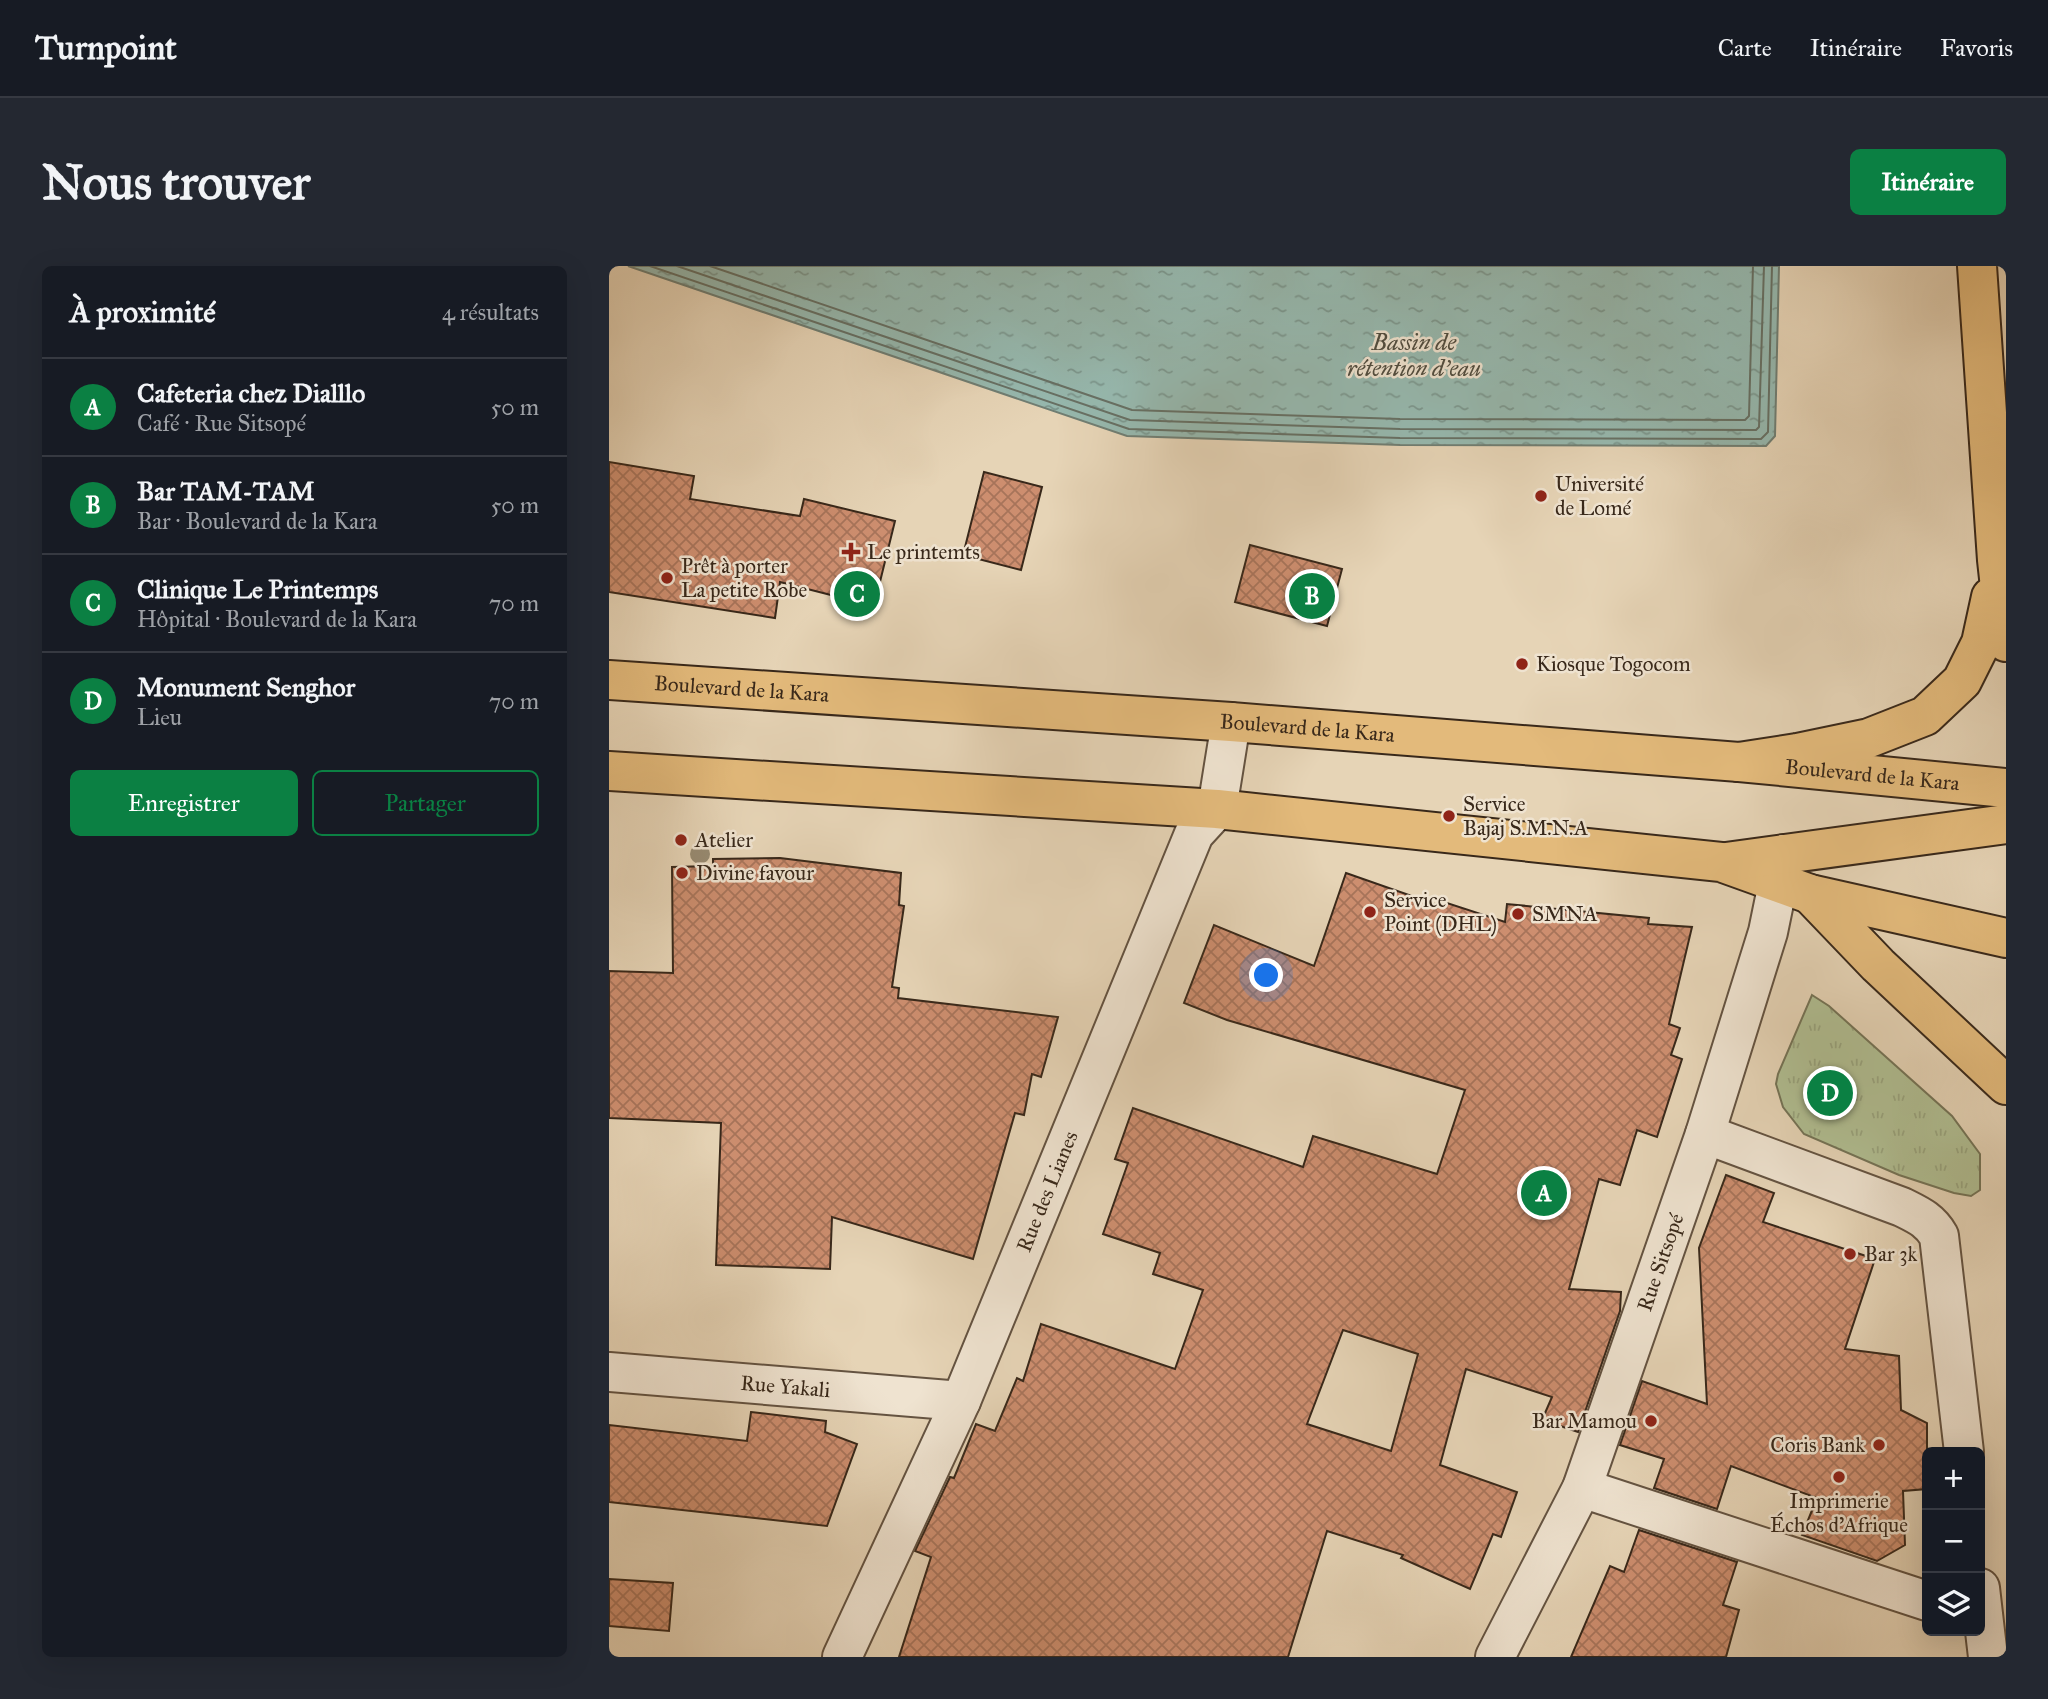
<!DOCTYPE html>
<html lang="fr">
<meta charset="utf-8">
<style>
:root{--surface:#171b24;--page:#242831;--text:#f1f3f6;--muted:#9ea1a6;--line:#363941;--accent:#0b8043}
body{margin:0;font-family:"IM FELL Great Primer",serif;background:var(--page);color:var(--text)}
.controls{position:absolute;right:21px;bottom:21px;display:grid;overflow:hidden;border-radius:10px;box-shadow:0 7px 28px #0002}
.controls button{width:63px;height:63px;display:grid;place-items:center;padding:0;border:0;border-bottom:2px solid var(--line);background:var(--surface);color:var(--text);font:35px sans-serif}
.you{position:absolute;left:658px;top:710px;width:24px;height:24px;margin:-18px;border:5px solid #fff;border-radius:50%;background:#1a73e8;box-shadow:0 0 0 10px #1a73e833}
.badge{display:grid;place-items:center;width:46px;height:46px;border-radius:50%;background:var(--accent);color:#fff;font-size:23px;font-weight:700}
.pin{position:absolute;translate:-50% -50%;border:4px solid #fff;box-shadow:0 2px 7px #0006}
.list{margin:0;padding:0;list-style:none}
h2{display:flex;justify-content:space-between;align-items:center;height:91px;margin:0;padding:0 28px;font-size:30px}
h2 small{font-size:23px;font-weight:400;color:var(--muted)}
.list li{display:grid;grid-template-columns:46px 1fr auto;gap:21px;align-items:center;box-sizing:border-box;height:98px;padding:0 28px;border-top:2px solid var(--line)}
.list b{display:block;font-size:26px;white-space:nowrap}
.list p{margin:0;font-size:23px;white-space:nowrap;color:var(--muted)}
.list em{font-size:23px;font-style:normal;color:var(--muted)}
.actions{display:flex;gap:14px;padding:21px 28px}
.actions a{flex:1;padding:16px 0;border:2px solid var(--accent);border-radius:10px;text-align:center;font-size:24px;color:var(--accent)}
.actions .main{background:var(--accent);color:#fff}
.icon{flex:none;width:38px;height:38px;fill:none;stroke:currentColor;stroke-width:2;stroke-linecap:round;stroke-linejoin:round}
.map{position:relative;flex:none;width:1397px;height:1391px;overflow:hidden;border-radius:10px}
header{display:flex;align-items:center;gap:42px;box-sizing:border-box;height:98px;padding:0 35px;background:var(--surface);border-bottom:2px solid var(--line)}
header strong{font-size:33px}
nav{display:flex;gap:38px;margin-inline-start:auto;font-size:24px}
.intro{display:flex;align-items:center;justify-content:space-between;box-sizing:border-box;height:168px;padding:0 42px}
h1{margin:0;font-size:49px}
.button{padding:18px 32px;border-radius:10px;background:var(--accent);color:#fff;font-size:24px;font-weight:700}
main{display:flex;gap:42px;padding:0 42px}
aside{flex:1;background:var(--surface);border-radius:10px;box-shadow:0 7px 28px #0002}
.map>svg:first-child{display:block}
</style>
<header>
<strong>Turnpoint</strong>
<nav><a>Carte</a><a>Itinéraire</a><a>Favoris</a></nav>
</header>
<div class="intro"><h1>Nous trouver</h1><a class="button">Itinéraire</a></div>
<main>
<aside>
<h2>À proximité<small>4 résultats</small></h2>
<ul class="list">
<li><span class="badge">A</span><div><b>Cafeteria chez Dialllo</b><p>Café · Rue Sitsopé</p></div><em>50 m</em></li>
<li><span class="badge">B</span><div><b>Bar TAM-TAM</b><p>Bar · Boulevard de la Kara</p></div><em>50 m</em></li>
<li><span class="badge">C</span><div><b>Clinique Le Printemps</b><p>Hôpital · Boulevard de la Kara</p></div><em>70 m</em></li>
<li><span class="badge">D</span><div><b>Monument Senghor</b><p>Lieu</p></div><em>70 m</em></li>
</ul>
<div class="actions"><a class="main">Enregistrer</a><a>Partager</a></div>
</aside>
<div class="map">
<svg width="1397" height="1391" viewBox="0 0 1397 1391">
<defs>
<pattern id="grass-tufts" width="24" height="20" patternUnits="userSpaceOnUse" patternTransform="scale(1.75)"><rect width="24" height="20" fill="#b0be92"/><path d="M3 7l-1-3M5 7V3M7 7l1-3M15 17l-1-3M17 17v-4M19 17l1-3" fill="none" stroke="#98a37d"/></pattern>
<pattern id="water-ripples" width="26" height="14" patternUnits="userSpaceOnUse" patternTransform="scale(1.75)"><rect width="26" height="14" fill="#96b8ae"/><path d="M2 4q2-2 4 0t4 0M15 11q2-2 4 0t4 0" fill="none" stroke="#7b968d"/></pattern>
<pattern id="building-cross-hatch" width="8" height="8" patternUnits="userSpaceOnUse" patternTransform="scale(1.75)"><rect width="8" height="8" fill="#cd8e6f"/><path d="M0 0l8 8M0 8l8-8" fill="none" stroke="#a7745a"/></pattern>
</defs>
<rect width="100%" height="100%" fill="#e6d4b6"/>
<filter id="stains"><feTurbulence type="fractalNoise" baseFrequency=".00286" numOctaves="4"/><feColorMatrix values="0 0 0 0 .2 0 0 0 0 .09 0 0 0 0 .02 0 0 0 .5 -.17"/></filter>
<radialGradient id="worn" r=".72"><stop offset=".6" stop-color="#630" stop-opacity="0"/><stop offset="1" stop-color="#630" stop-opacity=".3"/></radialGradient>
<polygon fill="url(#grass-tufts)" stroke="#747356" stroke-width="2" points="1203,729 1220,740 1343,850 1371,888 1371,924 1362,930 1345,927 1290,909 1195,868 1174,841 1167,818 1169,808"/>
<polygon fill="url(#water-ripples)" stroke="#707e73" stroke-width="2" points="19,0 1170,0 1166,170 1157,180 791,179 518,170"/>
<g fill="none" stroke-linecap="round" stroke-linejoin="round">
<g stroke="#677064" stroke-width="2">
<polyline points="41,0 520,163 791,172 1152,173 1159,166 1163,0"/>
<polyline points="68,0 521,154 791,163 1147,164 1150,161 1155,0"/>
<polyline points="101,0 523,144 791,153 1136,154 1140,150 1144,0"/>
</g>
</g>
<g fill="url(#building-cross-hatch)" stroke="#38281a" stroke-width="2" fill-rule="evenodd">
<polygon points="0,196 85,210 81,233 191,250 195,233 286,255 265,340 171,316 166,352 0,326"/>
<polygon points="375,206 433,221 412,304 354,289"/>
<polygon points="641,279 733,303 718,360 626,336"/>
<polygon points="171,592 292,607 290,639 295,640 283,721 290,722 289,732 449,751 432,811 423,808 415,849 406,847 364,993 223,951 221,1003 107,999 112,857 0,852 0,705 64,707 63,601 104,600 104,593"/>
<path d="M737,607L834,641L835,636L896,656L898,638L1040,652L1039,658L1083,661L1060,758L1071,762L1062,789L1073,793L1048,871L1028,864L1011,919L990,913L960,1023L1012,1026L1011,1045L969,1166L933,1154L943,1131L857,1103L831,1199L908,1226L892,1271L884,1268L861,1323L792,1292L794,1289L718,1265L679,1391H290L322,1291L306,1285L341,1211L345,1212L367,1158L386,1165L408,1112L414,1115L432,1058L566,1103L594,1024L544,1008L551,987L494,968L519,897L506,893L524,842L694,901L704,870L828,908L856,824L618,754L575,737L605,659L705,700ZM734,1064L809,1088L782,1185L698,1158Z"/>
<polygon points="1117,909 1165,927 1154,956 1266,993 1236,1083 1290,1090 1292,1144 1318,1157 1318,1223 1294,1225 1296,1279 1268,1295 1193,1269 1208,1232 1122,1200 1108,1243 1045,1222 1055,1193 1011,1179 1033,1115 1098,1138 1090,982"/>
<polygon points="142,1146 217,1155 216,1166 248,1178 218,1260 0,1236 0,1159 138,1175"/>
<polygon points="1030,1264 1128,1296 1114,1339 1130,1344 1117,1391 962,1391 1001,1300 1015,1306"/>
<polygon points="0,1313 64,1317 60,1365 0,1360"/>
</g>
<g fill="none" stroke-linecap="round" stroke-linejoin="round">
<g stroke="#645341" stroke-width="42">
<g id="minor">
<path d="M1096,868L1293,941C1309,949 1321,954 1330,970L1355,1186"/>
<path id="s1" d="M0,1106L352,1135"/>
<polyline points="973,1222 1318,1335"/>
<polyline points="1371,1322 1379,1391"/>
<path id="s2" d="M233,1391L352,1135L585,568L608,543L622,456"/>
<path id="s3" d="M886,1391L973,1222L1096,868L1159,666L1175,588"/>
</g>
</g>
<g stroke="#38281a" stroke-width="42">
<g id="major">
<path id="s4" d="M0,414L622,456L1130,496L1397,522"/>
<polyline points="0,505 608,543 1112,596 1201,628 1397,672"/>
<polyline points="1117,596 1397,558"/>
</g>
</g>
<g stroke="#38281a" stroke-width="42">
<g id="highway">
<polyline points="1368,0 1388,294 1397,376"/>
<polyline points="1130,496 1188,487 1260,472 1316,450 1353,415 1372,377 1382,331"/>
<polyline points="1201,628 1269,699 1397,819"/>
</g>
</g>
<use href="#minor" stroke="#efe3d0" stroke-width="38"/>
<use href="#major" stroke="#e3ba7b" stroke-width="38"/>
<use href="#highway" stroke="#e3ba7b" stroke-width="38"/>
</g>
<circle fill="#978a71" cx="91" cy="588" r="10"/>
<g fill="#8f2418" stroke="#efe3d0" stroke-width="2.5">
<circle cx="932" cy="230" r="7"/>
<path d="M238.5 275.5h7v7h7v7h-7v7h-7v-7h-7v-7h7z"/>
<circle cx="58" cy="312" r="7"/>
<circle cx="913" cy="398" r="7"/>
<circle cx="840" cy="550" r="7"/>
<circle cx="72" cy="574" r="7"/>
<circle cx="73" cy="607" r="7"/>
<circle cx="761" cy="646" r="7"/>
<circle cx="909" cy="648" r="7"/>
<circle cx="1241" cy="988" r="7"/>
<circle cx="1042" cy="1155" r="7"/>
<circle cx="1270" cy="1179" r="7"/>
<circle cx="1230" cy="1211" r="7"/>
</g>
<g text-anchor="middle" dominant-baseline="central" stroke-width="5" stroke-linejoin="round" paint-order="stroke">
<g font-size="21" fill="#38281a" stroke="#efe3d0" text-anchor="start">
<text x="946" y="218">Université<tspan x="946" dy="24">de Lomé</tspan></text>
<text x="258" y="286">Le printemts</text>
<text x="72" y="300">Prêt à porter<tspan x="72" dy="24">La petite Robe</tspan></text>
<text x="927" y="398">Kiosque Togocom</text>
<text x="854" y="538">Service<tspan x="854" dy="24">Bajaj S.M.N.A</tspan></text>
<text x="86" y="574">Atelier</text>
<text x="87" y="607">Divine favour</text>
<text x="775" y="634">Service<tspan x="775" dy="24">Point (DHL)</tspan></text>
<text x="923" y="648">SMNA</text>
<text x="1255" y="988">Bar 3k</text>
<text x="1028" y="1155" text-anchor="end">Bar Mamou</text>
<text x="1256" y="1179" text-anchor="end">Coris Bank</text>
<text x="1230" y="1235" text-anchor="middle">Imprimerie<tspan x="1230" dy="24">Échos d'Afrique</tspan></text>
</g>
<g font-size="21" fill="#38281a" stroke="#efe3d0">
<text stroke="none"><textPath href="#s4" startOffset="133">Boulevard de la Kara</textPath></text>
<text stroke="none"><textPath href="#s4" startOffset="700">Boulevard de la Kara</textPath></text>
<text stroke="none"><textPath href="#s4" startOffset="1267">Boulevard de la Kara</textPath></text>
<text stroke="none"><textPath href="#s2" startOffset="509">Rue des Lianes</textPath></text>
<text stroke="none"><textPath href="#s3" startOffset="429">Rue Sitsopé</textPath></text>
<text stroke="none"><textPath href="#s1" startOffset="177">Rue Yakali</textPath></text>
</g>
<g font-size="23" font-style="italic" fill="#504c3f" stroke="#efe3d0">
<text x="805" y="76">Bassin de<tspan x="805" dy="26">rétention d'eau</tspan></text>
</g>
</g>
<rect width="100%" height="100%" filter="url(#stains)"/>
<rect width="100%" height="100%" fill="url(#worn)"/>
</svg>
<div class="controls">
<button>+</button>
<button>−</button>
<button><svg class="icon" aria-label="layers" viewBox="0 0 24 24"><path d="M12 4l9 5-9 5-9-5zM3 14l9 5 9-5"/></svg></button>
</div>
<div class="you"></div>
<div class="pin badge" style="left:935px;top:927px">A</div>
<div class="pin badge" style="left:703px;top:330px">B</div>
<div class="pin badge" style="left:248px;top:328px">C</div>
<div class="pin badge" style="left:1221px;top:827px">D</div>
</div>
</main>
